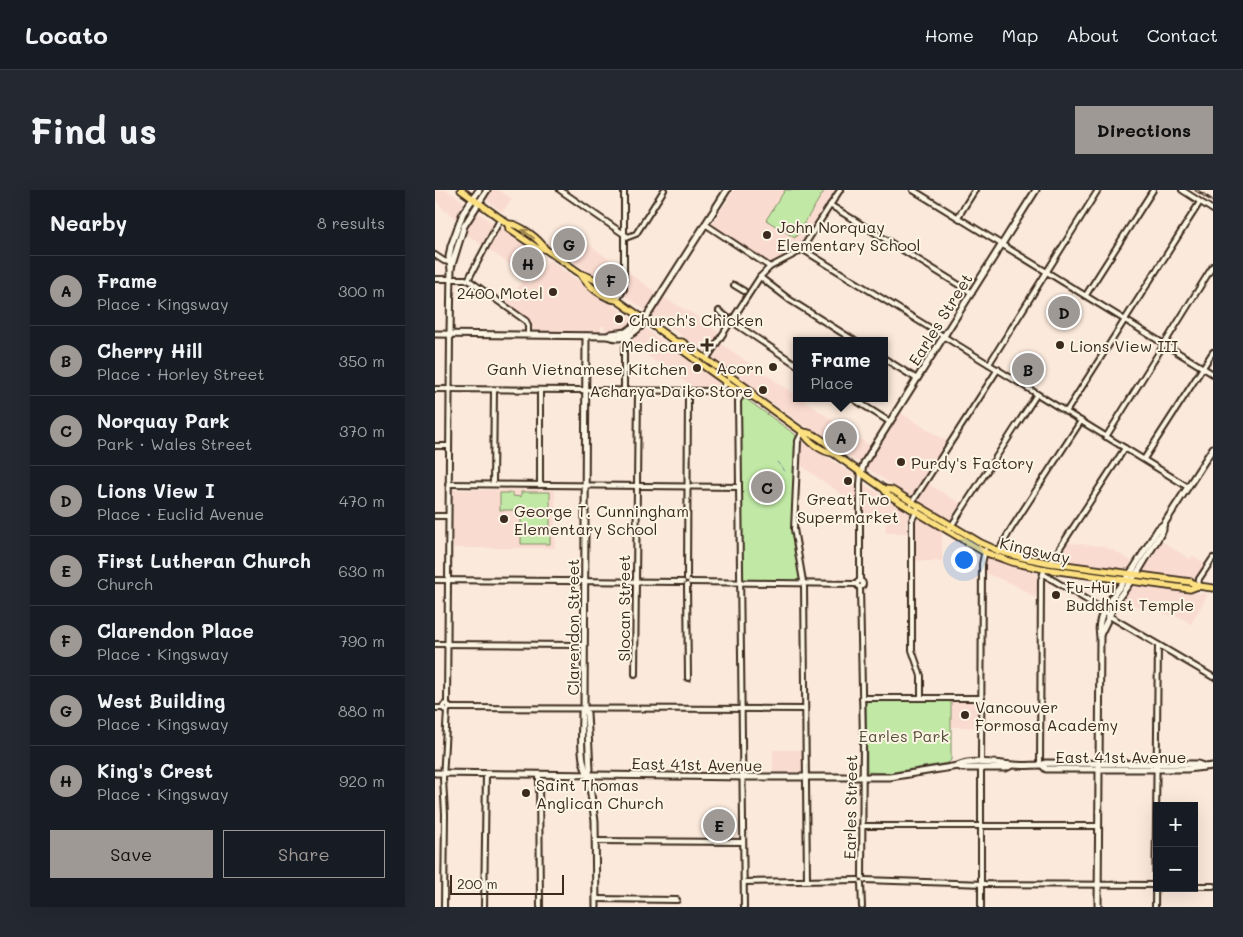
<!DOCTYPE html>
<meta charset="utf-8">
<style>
:root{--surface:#171b24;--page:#242831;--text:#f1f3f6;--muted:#9ea1a6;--line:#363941;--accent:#9f9995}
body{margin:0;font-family:Mali,sans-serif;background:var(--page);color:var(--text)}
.controls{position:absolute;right:15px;bottom:15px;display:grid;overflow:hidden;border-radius:0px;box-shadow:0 5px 20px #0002}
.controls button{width:45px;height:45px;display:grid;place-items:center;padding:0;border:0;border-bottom:1px solid var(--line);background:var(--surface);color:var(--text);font:25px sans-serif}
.scale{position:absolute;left:15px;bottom:12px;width:114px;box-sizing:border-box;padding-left:5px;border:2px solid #3b2a1e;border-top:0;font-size:14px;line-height:18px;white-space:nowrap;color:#3b2a1e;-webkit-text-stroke:4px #fcf5e5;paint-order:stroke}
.you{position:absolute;left:528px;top:369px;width:18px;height:18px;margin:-12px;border:4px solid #fff;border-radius:50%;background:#1a73e8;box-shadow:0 0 0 8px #1a73e833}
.badge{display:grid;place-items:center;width:32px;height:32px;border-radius:50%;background:var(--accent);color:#111;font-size:16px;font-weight:700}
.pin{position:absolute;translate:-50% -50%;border:2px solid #fff;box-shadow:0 1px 5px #0006}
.popup{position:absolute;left:358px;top:147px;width:95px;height:65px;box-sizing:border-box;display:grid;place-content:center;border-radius:0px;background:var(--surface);filter:drop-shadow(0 1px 4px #0005);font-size:16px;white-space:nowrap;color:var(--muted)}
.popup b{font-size:19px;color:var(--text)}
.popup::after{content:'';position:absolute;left:50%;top:100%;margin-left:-10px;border:10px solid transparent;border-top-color:var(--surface)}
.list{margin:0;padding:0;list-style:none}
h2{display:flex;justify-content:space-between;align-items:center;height:65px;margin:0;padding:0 20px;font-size:21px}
h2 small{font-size:16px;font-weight:400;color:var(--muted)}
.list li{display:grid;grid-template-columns:32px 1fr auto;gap:15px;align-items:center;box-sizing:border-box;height:70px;padding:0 20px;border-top:1px solid var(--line)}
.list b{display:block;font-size:19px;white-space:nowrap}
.list p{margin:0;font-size:16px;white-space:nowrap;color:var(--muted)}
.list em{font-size:16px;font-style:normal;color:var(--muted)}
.actions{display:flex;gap:10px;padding:15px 20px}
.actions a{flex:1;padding:11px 0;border:1px solid var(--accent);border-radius:0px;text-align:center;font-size:18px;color:var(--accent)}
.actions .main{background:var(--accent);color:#111}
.map{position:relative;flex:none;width:778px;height:717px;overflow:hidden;border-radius:0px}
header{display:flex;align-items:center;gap:30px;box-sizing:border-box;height:70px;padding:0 25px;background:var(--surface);border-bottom:1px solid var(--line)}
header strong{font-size:24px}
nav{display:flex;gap:28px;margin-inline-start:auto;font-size:18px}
.intro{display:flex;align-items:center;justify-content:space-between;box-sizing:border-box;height:120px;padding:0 30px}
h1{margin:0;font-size:35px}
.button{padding:12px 22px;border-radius:0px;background:var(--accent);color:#111;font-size:18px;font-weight:700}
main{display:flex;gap:30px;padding:0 30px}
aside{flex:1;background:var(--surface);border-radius:0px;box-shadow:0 5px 20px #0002}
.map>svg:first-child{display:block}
</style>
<header>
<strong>Locato</strong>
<nav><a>Home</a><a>Map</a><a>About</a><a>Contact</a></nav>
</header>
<div class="intro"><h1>Find us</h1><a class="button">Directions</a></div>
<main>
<aside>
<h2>Nearby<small>8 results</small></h2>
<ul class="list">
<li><span class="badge">A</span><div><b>Frame</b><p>Place · Kingsway</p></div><em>300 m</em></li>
<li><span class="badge">B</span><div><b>Cherry Hill</b><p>Place · Horley Street</p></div><em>350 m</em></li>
<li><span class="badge">C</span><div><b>Norquay Park</b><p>Park · Wales Street</p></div><em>370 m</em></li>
<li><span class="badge">D</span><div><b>Lions View I</b><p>Place · Euclid Avenue</p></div><em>470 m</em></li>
<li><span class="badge">E</span><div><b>First Lutheran Church</b><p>Church</p></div><em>630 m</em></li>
<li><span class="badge">F</span><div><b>Clarendon Place</b><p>Place · Kingsway</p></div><em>790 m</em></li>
<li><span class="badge">G</span><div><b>West Building</b><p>Place · Kingsway</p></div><em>880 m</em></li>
<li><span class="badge">H</span><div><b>King's Crest</b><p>Place · Kingsway</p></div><em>920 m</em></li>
</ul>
<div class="actions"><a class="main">Save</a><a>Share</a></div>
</aside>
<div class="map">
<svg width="778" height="717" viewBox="0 0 778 717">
<rect width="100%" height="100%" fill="#fbe9db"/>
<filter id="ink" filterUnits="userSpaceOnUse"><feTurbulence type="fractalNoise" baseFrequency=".02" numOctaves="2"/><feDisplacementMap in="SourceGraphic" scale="10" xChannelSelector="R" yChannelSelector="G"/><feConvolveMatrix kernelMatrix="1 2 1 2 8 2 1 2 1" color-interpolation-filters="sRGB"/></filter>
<g filter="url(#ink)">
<g fill="#fadbd0">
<polygon points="0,0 12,0 28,11 28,15 22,29 9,20 0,9"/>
<polygon points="55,0 64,0 77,9 69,20 67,21 50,9"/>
<polygon points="299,0 400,0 364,55 356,62 336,73 277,35"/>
<polygon points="41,22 60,34 48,54 45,54 30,43 39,24"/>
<polygon points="63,35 108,66 92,87 52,58"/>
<polygon points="126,35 184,76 186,80 185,101 181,101 113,54"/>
<polygon points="114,70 197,129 198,132 194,137 184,141 171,142 169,136 166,136 165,142 96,141 94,134 71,114 89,89 96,94"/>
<polygon points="194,83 220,102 220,106 210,120 189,105 192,98 192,86"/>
<polygon points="229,108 258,124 283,142 283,146 271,162 217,126 226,109"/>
<polygon points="206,138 209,138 284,191 285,194 280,198 259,198 197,155 195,149"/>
<polygon points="285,155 288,155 362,206 362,208 368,210 435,256 425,271 420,271 277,171 276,166"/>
<polygon points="466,223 511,251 511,253 484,297 475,307 432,278 432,275 463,225"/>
<polygon points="366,250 370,251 421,287 421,310 419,313 367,276 365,272 364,255"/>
<polygon points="430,295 474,322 475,324 474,333 471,334 471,337 474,338 474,343 451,343 450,324 431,324 428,322 428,297"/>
<polygon points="492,295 495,295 525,313 525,315 515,331 483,311"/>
<rect x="18" y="300" width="102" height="58"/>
<polygon points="483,327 507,341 507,371 480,371 480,330"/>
<polygon points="725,350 755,369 758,366 771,374 761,388 709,382 708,378"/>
<polygon points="635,353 666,356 680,361 699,373 695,379 692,380 624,371 623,367 632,354"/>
<polygon points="551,367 553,367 594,379 602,384 602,404 600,407 576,393 552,384 550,381"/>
<polygon points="697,394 773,404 756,434 747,428 686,412 686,408"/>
<polygon points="516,509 543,510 545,537 516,537"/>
<polygon points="338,560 367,560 367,582 340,583 338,580"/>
</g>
<g fill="#c1e9a5" stroke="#7e8a62">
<polygon points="350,0 387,0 389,1 360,48 331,30"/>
<polygon points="308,209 311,209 361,245 360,251 357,329 365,387 363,391 309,391 307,388 306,212"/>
<polygon points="86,302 115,302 115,354 86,354 86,322 78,321 78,320 65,320 65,303 78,303 78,306 86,307"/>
<polygon points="516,509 516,570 513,573 453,583 432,582 431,511 433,510"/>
</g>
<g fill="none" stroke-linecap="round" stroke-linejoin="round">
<polyline stroke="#70889d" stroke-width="1" points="342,272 350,281"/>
<g stroke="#3b2a1e" stroke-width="8">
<g id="street">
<polyline points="125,0 193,47 201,44 229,0"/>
<polyline points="478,0 778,184"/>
<polyline points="747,0 778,20"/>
<polyline points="395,15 537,103"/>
<polyline points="523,27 540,0"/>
<polyline points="270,34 335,77"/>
<polyline points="367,59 753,297"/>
<polyline points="0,65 9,71 14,72"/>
<polyline points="325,87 355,110 420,151"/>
<polyline points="0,89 30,89 35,91 91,131 93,135 93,145"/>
<polyline points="33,90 66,28"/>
<polyline points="299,95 309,101"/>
<polyline points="651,105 718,0"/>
<polyline points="182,110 189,99 189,0"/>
<polyline points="284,121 292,127"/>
<polyline points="296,131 362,175"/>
<polyline points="450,169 482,189"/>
<polyline points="271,170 325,87 335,77 362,63 367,59 405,0"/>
<polyline points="554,174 663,0"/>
<polyline points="0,199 283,201 286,200 293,191"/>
<polyline points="189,201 189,160 194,146"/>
<polyline points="308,203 303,211 309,717"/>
<polyline points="417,208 455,232"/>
<polyline points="631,222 765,12"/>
<polyline points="368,241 363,251 359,339 369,397 372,690"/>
<polyline points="671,247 778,76"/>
<polyline points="0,256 14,256"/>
<polyline points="709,269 778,162"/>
<polyline points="13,294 304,297"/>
<polyline points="58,294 59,200"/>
<polyline points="105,295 105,200"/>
<polyline points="476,314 563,179"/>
<polyline points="484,316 477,330 477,460 486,486 486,507"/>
<polyline points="0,326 12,326"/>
<polyline points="513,341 602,204"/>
<polyline points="563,362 576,339 646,231"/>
<polyline points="615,373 690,258"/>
<polyline points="608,384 667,419 676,427 778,487"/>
<polyline points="252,389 253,201"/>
<polyline points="0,390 248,392"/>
<polyline points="425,391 425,294 426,283"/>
<circle cx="425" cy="394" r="3"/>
<polyline points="255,392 422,394"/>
<polyline points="252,395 253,488"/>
<polyline points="763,396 764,389 778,368"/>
<polyline points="425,397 428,551 427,687"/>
<polyline points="0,454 149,455"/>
<polyline points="200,484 203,201"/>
<polyline points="427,508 547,508"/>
<circle cx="11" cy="517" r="3"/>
<polyline points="12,514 15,144"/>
<polyline points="0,518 8,518"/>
<polyline points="14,518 370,519"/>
<polyline points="546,573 547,374 550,360"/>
<polyline points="605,575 606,390 610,378"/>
<polyline points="104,584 105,717"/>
<polyline points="427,636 663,636"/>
<polyline points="160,651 308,652"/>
<polyline points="429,690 550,694 722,695"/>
<polyline points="309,692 423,690"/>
<polyline points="426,693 427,717"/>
<polyline points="759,696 778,696"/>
<polyline points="161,709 242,710"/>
<polyline points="9,717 10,624 8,589 12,520"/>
<polyline points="49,717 51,584"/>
<polyline points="546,717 546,578"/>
<polyline points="720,717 723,455"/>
</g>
</g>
<g stroke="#3b2a1e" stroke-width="9">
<g id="secondary">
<polyline points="16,78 29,36 52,0"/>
<path d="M0,144L173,146C186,151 196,146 205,137L292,0"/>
<polyline points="15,144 16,78 14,67 16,56 28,23 44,0"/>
<path d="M151,146L149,519L147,522C147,539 144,571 153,584L160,631L161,717"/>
<polyline points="173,146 176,144 191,142 208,129"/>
<polyline points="426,283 429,273 601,0"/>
<polyline points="665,445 682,410 704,380 728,340 728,336"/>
<polyline points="149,519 152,523 155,579 153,584"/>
<polyline points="607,575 611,579 752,579 778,576"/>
<polyline points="523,576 527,578 571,578 577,575"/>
<path d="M0,583L312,587H455L523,576C535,569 565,574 578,575C587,576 597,575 607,575L610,573L763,574L768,576"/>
<path d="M663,717L665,445C659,422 687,396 699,378C707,365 715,352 723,339L729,334L778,258"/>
</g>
</g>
<g stroke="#3b2a1e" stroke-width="9">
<g id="primary">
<path d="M26,0L73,34C84,33 105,50 110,59"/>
<path d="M73,34L74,39L102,58L110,59L146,84C157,87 178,99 182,110"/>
<path d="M146,84C151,95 170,109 182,110L241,152H247L316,201L319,207L368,242C373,252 388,262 398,263"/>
<path d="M241,152L242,156C257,167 305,205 319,207"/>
<path d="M368,242C379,243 395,253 398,263L449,299L453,305L549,362L577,372L609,379L755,399L763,396L778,398"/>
<polyline points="449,299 457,300 546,353 564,361 585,367 615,373 756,392 763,396"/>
</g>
</g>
<use href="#street" stroke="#fcf5e5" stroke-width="4"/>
<use href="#secondary" stroke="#fcf5e5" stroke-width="5"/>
<use href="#primary" stroke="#fce080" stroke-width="5.5"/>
<g stroke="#3b2a1e" stroke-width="3">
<polyline id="rail" points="761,0 778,11"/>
</g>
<use href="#rail" stroke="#fcf5e5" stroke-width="1" stroke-dasharray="4" stroke-linecap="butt"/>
</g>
<defs><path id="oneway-shaft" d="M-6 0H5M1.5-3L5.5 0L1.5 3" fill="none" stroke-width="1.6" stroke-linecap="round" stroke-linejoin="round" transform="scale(1.25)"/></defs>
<use stroke="#9c854f" href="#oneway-shaft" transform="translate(93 44) rotate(-145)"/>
</g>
<g fill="#3b2a1e" stroke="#fcf5e5" stroke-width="2">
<circle cx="332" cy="45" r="5"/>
<circle cx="118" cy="102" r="5"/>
<circle cx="184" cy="129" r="5"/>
<path d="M269.5 147.5h5v5h5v5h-5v5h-5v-5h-5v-5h5z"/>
<circle cx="625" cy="155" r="5"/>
<circle cx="338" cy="177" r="5"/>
<circle cx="262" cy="178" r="5"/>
<circle cx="328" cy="200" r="5"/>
<circle cx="466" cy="272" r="5"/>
<circle cx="413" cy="291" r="5"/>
<circle cx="69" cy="329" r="5"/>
<circle cx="621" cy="405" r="5"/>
<circle cx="530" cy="525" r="5"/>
<circle cx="91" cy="603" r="5"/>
</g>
<g text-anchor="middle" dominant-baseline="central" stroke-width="4" stroke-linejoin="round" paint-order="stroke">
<g font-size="16" fill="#3b2a1e" stroke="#fcf5e5" text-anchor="start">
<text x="342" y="36">John Norquay<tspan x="342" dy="18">Elementary School</tspan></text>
<text x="108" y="102" text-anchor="end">2400 Motel</text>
<text x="194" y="129">Church's Chicken</text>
<text x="261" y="155" text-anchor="end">Medicare</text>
<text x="635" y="155">Lions View III</text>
<text x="328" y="177" text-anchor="end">Acorn</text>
<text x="252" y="178" text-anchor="end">Ganh Vietnamese Kitchen</text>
<text x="318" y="200" text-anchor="end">Acharya Daiko Store</text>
<text x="476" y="272">Purdy's Factory</text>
<text x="413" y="308" text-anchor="middle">Great Two<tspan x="413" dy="18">Supermarket</tspan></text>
<text x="79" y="320">George T. Cunningham<tspan x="79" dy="18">Elementary School</tspan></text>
<text x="631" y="396">Fu-Hui<tspan x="631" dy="18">Buddhist Temple</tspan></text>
<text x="540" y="516">Vancouver<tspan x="540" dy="18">Formosa Academy</tspan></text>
<text x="101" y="594">Saint Thomas<tspan x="101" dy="18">Anglican Church</tspan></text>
</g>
<g font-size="16" fill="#3b2a1e" stroke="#fcf5e5">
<text transform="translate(505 129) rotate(-58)">Earles Street</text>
<text transform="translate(600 360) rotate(13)">Kingsway</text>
<text transform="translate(188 418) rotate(-90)">Slocan Street</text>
<text transform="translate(137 437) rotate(-90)">Clarendon Street</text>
<text x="686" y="566">East 41st Avenue</text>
<text transform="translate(262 574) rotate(1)">East 41st Avenue</text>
<text transform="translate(415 617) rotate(-89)">Earles Street</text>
</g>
<g font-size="16" fill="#565039" stroke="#fcf5e5">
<text x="469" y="545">Earles Park</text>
</g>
</g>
</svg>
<div class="controls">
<button>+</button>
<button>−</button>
</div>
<div class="scale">200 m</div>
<div class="you"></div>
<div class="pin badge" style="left:406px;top:247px">A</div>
<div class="popup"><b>Frame</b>Place</div>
<div class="pin badge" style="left:593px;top:179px">B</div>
<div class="pin badge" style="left:332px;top:297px">C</div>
<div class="pin badge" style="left:629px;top:122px">D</div>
<div class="pin badge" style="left:284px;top:635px">E</div>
<div class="pin badge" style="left:176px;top:90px">F</div>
<div class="pin badge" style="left:134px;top:54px">G</div>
<div class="pin badge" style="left:93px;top:73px">H</div>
</div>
</main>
